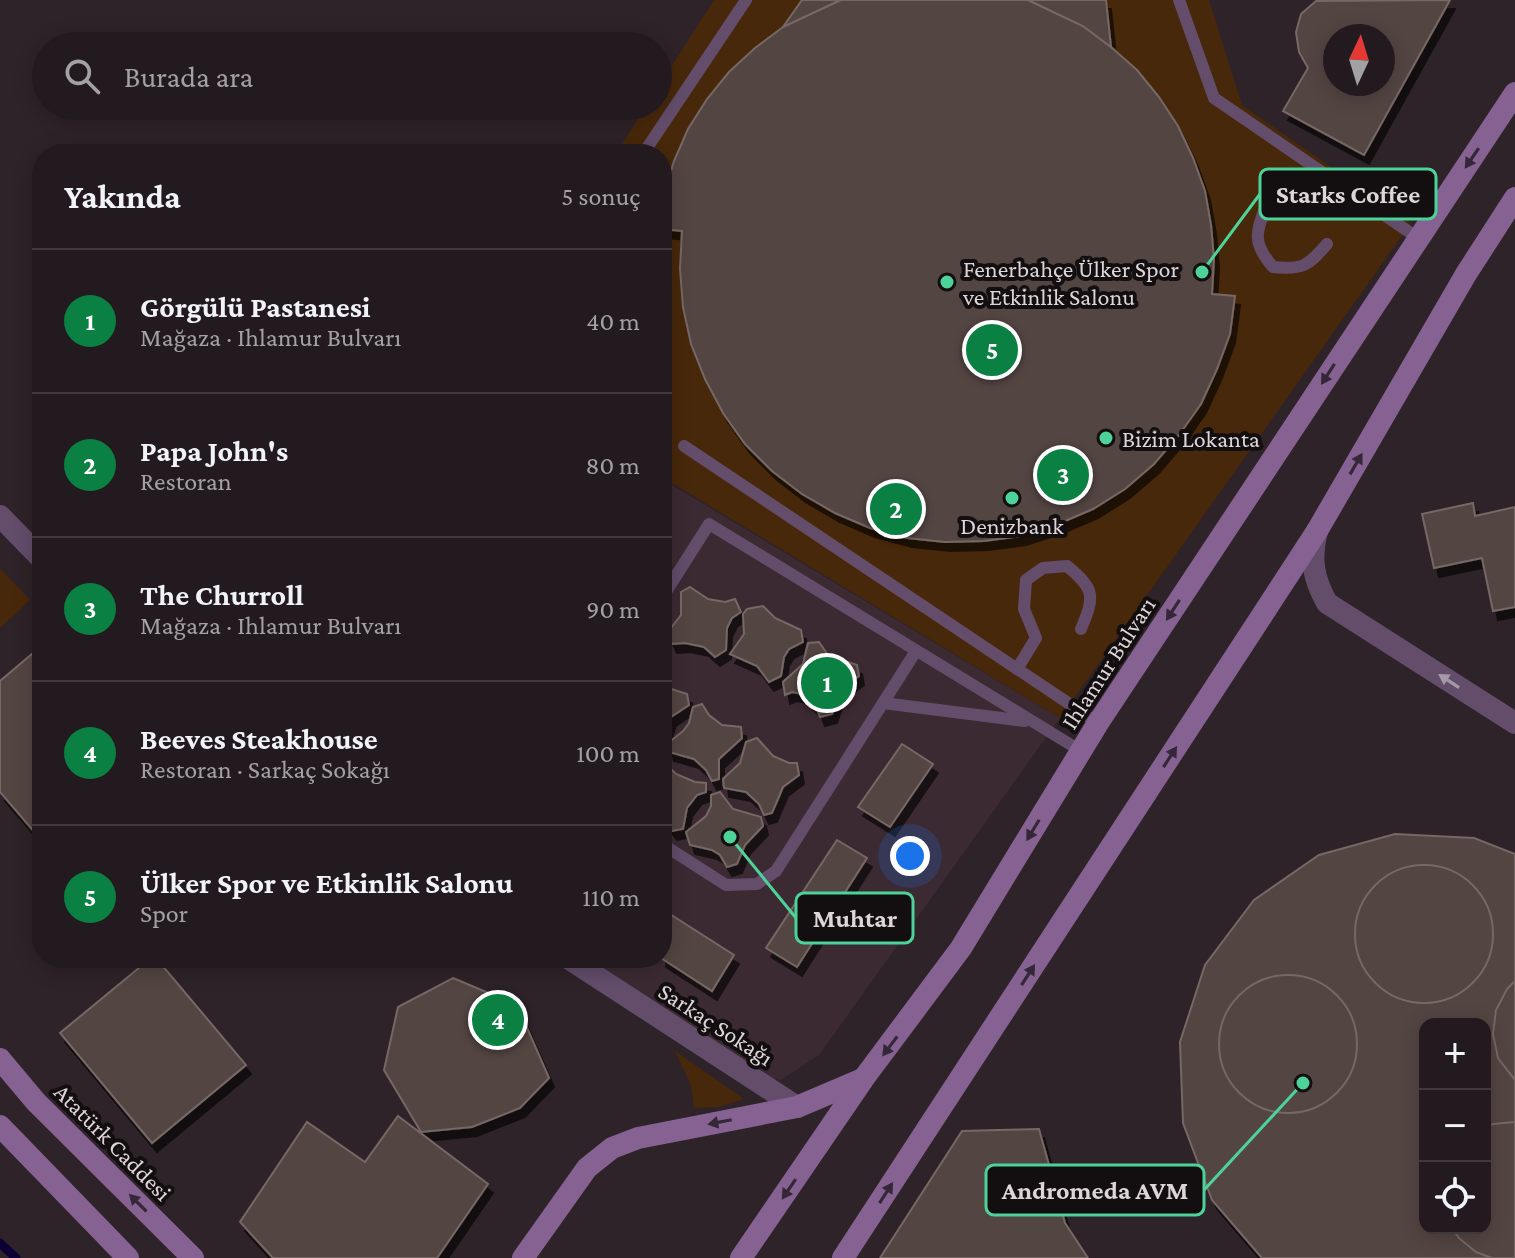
<!DOCTYPE html>
<html lang="tr">
<meta charset="utf-8">
<style>
:root{--surface:#221a1e;--page:#2e272b;--text:#f1f3f6;--muted:#a2a1a4;--line:#3f383c;--accent:#0b8043}
body{margin:0;font-family:"Crimson Pro",serif;background:var(--page);color:var(--text)}
.controls{position:absolute;right:24px;bottom:24px;display:grid;overflow:hidden;border-radius:16px;box-shadow:0 4px 20px #0003}
.controls button{width:72px;height:72px;display:grid;place-items:center;padding:0;border:0;border-bottom:2px solid var(--line);background:var(--surface);color:var(--text);font:40px sans-serif}
.compass{position:absolute;left:1323px;top:24px;width:72px;height:72px;border-radius:50%;background:var(--surface);box-shadow:0 4px 20px #0003;rotate:4deg}
.you{position:absolute;left:910px;top:856px;width:28px;height:28px;margin:-20px;border:6px solid #fff;border-radius:50%;background:#1a73e8;box-shadow:0 0 0 12px #1a73e833}
.badge{display:grid;place-items:center;width:52px;height:52px;border-radius:50%;background:var(--accent);color:#fff;font-size:26px;font-weight:700}
.pin{position:absolute;translate:-50% -50%;border:4px solid #fff;box-shadow:0 2px 8px #0006}
.list{margin:0;padding:0;list-style:none}
h2{display:flex;justify-content:space-between;align-items:center;height:104px;margin:0;padding:0 32px;font-size:34px}
h2 small{font-size:26px;font-weight:400;color:var(--muted)}
.list li{display:grid;grid-template-columns:52px 1fr auto;gap:24px;align-items:center;box-sizing:border-box;height:144px;padding:0 32px;border-top:2px solid var(--line)}
.list b{display:block;font-size:30px;white-space:nowrap}
.list p{margin:0;font-size:26px;white-space:nowrap;color:var(--muted)}
.list em{font-size:26px;font-style:normal;color:var(--muted)}
.icon{flex:none;width:44px;height:44px;fill:none;stroke:currentColor;stroke-width:2;stroke-linecap:round;stroke-linejoin:round}
.map{position:relative;flex:none;width:1515px;height:1258px;overflow:hidden}
.search{position:absolute;background:var(--surface);box-shadow:0 4px 20px #0003;left:32px;top:32px;width:640px;height:88px;display:flex;align-items:center;gap:20px;box-sizing:border-box;padding:0 28px;border-radius:44px;color:var(--muted);font-size:30px}
.panel{position:absolute;background:var(--surface);box-shadow:0 4px 20px #0003;left:32px;top:144px;width:640px;height:824px;border-radius:32px}
.map>svg:first-child{display:block}
</style>
<div class="map">
<svg width="1515" height="1258" viewBox="0 0 1515 1258">
<defs>
<filter id="shadow"><feDropShadow dx="5" dy="9" stdDeviation="0" flood-color="#0009"/></filter>
</defs>
<rect width="100%" height="100%" fill="#2e2328"/>
<polygon fill="#3c2a32" points="662,479 1060,718 819,1055 781,1080 746,1073 580,958 662,958"/>
<g fill="#48280a">
<polygon points="714,0 1209,0 1242,105 1411,223 1060,718 662,477 662,154 616,154 646,106 658,106 658,87"/>
<polygon points="0,568 30,600 0,628"/>
<polygon points="675,1051 744,1099 719,1107 694,1108 691,1085"/>
</g>
<g fill="none" stroke-linecap="round" stroke-linejoin="round">
<polyline stroke="#0c0034" stroke-width="9" points="0,1243 16,1258"/>
</g>
<g fill="#524442" stroke="#766765" stroke-width="2" fill-rule="evenodd" filter="url(#shadow)">
<polygon points="802,0 841,0 783,27"/>
<polygon points="841,0 1028,0 1083,26 1111,47 1137,70 1159,97 1178,126 1193,158 1205,191 1211,225 1214,259 1212,294 1235,296 1230,334 1217,369 1201,404 1179,435 1154,464 1125,489 1093,509 1058,524 1021,536 984,541 945,542 907,538 870,528 835,513 802,494 772,471 745,444 723,413 705,379 691,344 683,307 680,269 682,231 662,229 662,200 674,161 688,129 707,99 729,72 755,48 783,27"/>
<polygon points="1028,0 1106,0 1111,47 1083,26"/>
<path d="M1450,0L1364,155L1283,111L1308,68L1299,52L1296,32L1301,14L1316,1ZM1335,36H1383V84H1335Z"/>
<polygon points="1473,503 1475,516 1515,507 1515,607 1493,611 1482,558 1434,568 1422,514"/>
<polygon points="690,587 708,599 725,602 735,599 741,612 732,618 727,628 726,650 715,657 704,647 685,643 672,644 667,633 681,615 681,592"/>
<polygon points="763,606 775,618 801,630 803,642 789,649 784,657 781,676 769,682 757,666 730,654 744,634 743,614 747,609"/>
<polygon points="819,642 828,655 857,665 859,676 840,690 832,714 820,717 817,709 802,694 792,692 785,695 783,682 803,664 808,643"/>
<polygon points="39,648 42,652 42,831 37,835 0,792 0,681"/>
<polygon points="662,686 687,694 689,705 671,717 662,742"/>
<polygon points="702,704 709,715 722,725 741,727 742,738 719,759 719,779 712,781 706,770 694,759 669,752 667,744 683,731 689,723 693,707"/>
<polygon points="757,738 773,756 789,763 797,763 799,775 783,787 772,813 764,815 759,804 746,792 724,788 723,779 740,763 746,742"/>
<polygon points="902,744 933,764 890,827 858,807"/>
<polygon points="665,757 670,768 676,774 695,782 706,783 706,792 697,795 687,808 683,829 672,831 662,818 662,758"/>
<polygon points="720,792 733,809 761,817 763,826 745,845 737,864 727,867 720,855 712,850 690,845 686,832 706,816 711,806 711,795"/>
<path d="M1395,834L1474,838L1515,854V1258H1262L1212,1200L1183,1123L1180,1042L1205,965L1254,900L1319,855ZM1425,1024H1485V1228H1425Z"/>
<polygon points="837,840 867,858 797,967 766,948"/>
<circle cx="1424" cy="934" r="69"/>
<polygon points="662,909 734,955 712,991 661,958"/>
<polygon points="151,958 156,958 246,1065 152,1143 60,1033"/>
<circle cx="1288" cy="1044" r="69"/>
<polygon points="453,978 517,1005 549,1078 520,1108 472,1127 421,1132 384,1070 398,1007"/>
<polygon points="1515,981 1515,1080 1498,1058 1493,1034 1496,1010 1507,989"/>
<polygon points="398,1116 488,1184 437,1258 273,1258 240,1222 307,1122 365,1162"/>
<polygon points="1515,1122 1515,1258 1492,1258 1476,1252 1459,1238 1452,1228 1485,1228 1485,1127 1493,1124"/>
<polygon points="1039,1129 1065,1223 1088,1258 880,1258 962,1131"/>
</g>
<g fill="none" stroke-linecap="round" stroke-linejoin="round">
<g stroke="#634d6b" stroke-width="12">
<polyline points="1179,0 1214,98 1418,238"/>
<polyline points="643,154 746,0"/>
<path d="M1327,244C1308,266 1303,270 1273,267C1253,244 1255,234 1266,206L1283,198L1371,206"/>
<polyline points="684,446 1098,723"/>
<polyline points="662,598 709,524 1081,751"/>
<path d="M1017,669L1036,638L1024,609L1026,580L1043,568L1067,566C1095,589 1095,596 1081,629"/>
<polyline points="883,703 916,651"/>
<polyline points="662,844 726,885 757,884 776,871 883,703 1025,721"/>
</g>
<g stroke="#634d6b" stroke-width="22">
<polyline points="0,516 42,559"/>
<path d="M1317,531C1310,559 1313,578 1327,603L1515,723"/>
<polyline points="568,958 797,1107"/>
</g>
<g stroke="#856292" stroke-width="22">
<polyline points="0,1059 36,1102 193,1258"/>
<polyline points="0,1126 128,1258"/>
<polyline points="523,1258 587,1168 612,1148 638,1138 797,1107 863,1079"/>
<polyline points="741,1258 864,1078 961,948 1098,723 1515,93"/>
<polyline points="843,1258 1317,531 1466,274 1515,198"/>
</g>
</g>
<defs><path id="oneway-solid" d="M-6-.8H1V-3.2L6.5 0L1 3.2V.8H-6Z" transform="scale(2)"/></defs>
<g fill="#352737">
<use href="#oneway-solid" transform="translate(1472 158) rotate(124)"/>
<use href="#oneway-solid" transform="translate(1328 374) rotate(123)"/>
<use href="#oneway-solid" transform="translate(1356 464) rotate(-60)"/>
<use href="#oneway-solid" transform="translate(1173 610) rotate(123)"/>
<use href="#oneway-solid" transform="translate(1170 757) rotate(-57)"/>
<use href="#oneway-solid" transform="translate(1033 830) rotate(121)"/>
<use href="#oneway-solid" transform="translate(1028 975) rotate(-57)"/>
<use href="#oneway-solid" transform="translate(890 1046) rotate(127)"/>
<use href="#oneway-solid" transform="translate(720 1122) rotate(169)"/>
<use href="#oneway-solid" transform="translate(789 1189) rotate(124)"/>
<use href="#oneway-solid" transform="translate(886 1193) rotate(-57)"/>
<use href="#oneway-solid" transform="translate(138 1203) rotate(-135)"/>
</g>
<use fill="#a698a7" href="#oneway-solid" transform="translate(1449 681) rotate(-147)"/>
<g fill="#4dd39a" stroke="#130e10" stroke-width="3">
<circle cx="947" cy="282" r="8"/>
<circle cx="1106" cy="438" r="8"/>
<circle cx="1012" cy="498" r="8"/>
</g>
<g text-anchor="middle" dominant-baseline="central" stroke-width="8" stroke-linejoin="round" paint-order="stroke">
<g font-size="24" fill="#ddd5d8" stroke="#130e10" text-anchor="start">
<text x="963" y="268">Fenerbahçe Ülker Spor<tspan x="963" dy="28">ve Etkinlik Salonu</tspan></text>
<text x="1122" y="438">Bizim Lokanta</text>
<text x="1012" y="525" text-anchor="middle">Denizbank</text>
</g>
<g font-size="24" fill="#ddd5d8" stroke="#130e10">
<text transform="translate(1108 663) rotate(-57)">Ihlamur Bulvarı</text>
<text transform="translate(716 1024) rotate(33)">Sarkaç Sokağı</text>
<text transform="translate(113 1142) rotate(45)">Atatürk Caddesi</text>
</g>
</g>
<path fill="none" stroke="#4dd39a" stroke-width="3" d="M1202 272L1260 194M730 837L796 918M1303 1083L1204 1190"/>
<g fill="#4dd39a" stroke="#130e10" stroke-width="3">
<circle cx="1202" cy="272" r="8"/>
<circle cx="730" cy="837" r="8"/>
<circle cx="1303" cy="1083" r="8"/>
</g>
<g fill="#130e10" stroke="#4dd39a" stroke-width="3">
<rect x="1260" y="169" width="176" height="50" rx="8"/>
<rect x="796" y="893" width="117" height="50" rx="8"/>
<rect x="986" y="1165" width="218" height="50" rx="8"/>
</g>
<g font-size="26" text-anchor="middle" font-weight="bold" fill="#ddd5d8">
<text x="1348" y="203">Starks Coffee</text>
<text x="855" y="927">Muhtar</text>
<text x="1095" y="1199">Andromeda AVM</text>
</g>
</svg>
<div class="controls">
<button>+</button>
<button>−</button>
<button><svg class="icon" aria-label="locate" viewBox="0 0 24 24"><circle cx="12" cy="12" r="6"/><path d="M12 2v4M12 18v4M2 12h4M18 12h4"/></svg></button>
</div>
<svg class="compass" viewBox="-18 -18 36 36"><path d="M0-13l5 13h-10z" fill="#e53935"/><path d="M0 13l5-13h-10z" fill="#a2a1a4"/></svg>
<div class="you"></div>
<div class="pin badge" style="left:827px;top:683px">1</div>
<div class="pin badge" style="left:896px;top:509px">2</div>
<div class="pin badge" style="left:1063px;top:475px">3</div>
<div class="pin badge" style="left:498px;top:1020px">4</div>
<div class="pin badge" style="left:992px;top:350px">5</div>
<div class="search"><svg class="icon" aria-label="search" viewBox="0 0 24 24"><circle cx="10" cy="10" r="6"/><path d="M15 15l6 6"/></svg>Burada ara</div>
<section class="panel">
<h2>Yakında<small>5 sonuç</small></h2>
<ul class="list">
<li><span class="badge">1</span><div><b>Görgülü Pastanesi</b><p>Mağaza · Ihlamur Bulvarı</p></div><em>40 m</em></li>
<li><span class="badge">2</span><div><b>Papa John's</b><p>Restoran</p></div><em>80 m</em></li>
<li><span class="badge">3</span><div><b>The Churroll</b><p>Mağaza · Ihlamur Bulvarı</p></div><em>90 m</em></li>
<li><span class="badge">4</span><div><b>Beeves Steakhouse</b><p>Restoran · Sarkaç Sokağı</p></div><em>100 m</em></li>
<li><span class="badge">5</span><div><b>Ülker Spor ve Etkinlik Salonu</b><p>Spor</p></div><em>110 m</em></li>
</ul>
</section>
</div>
